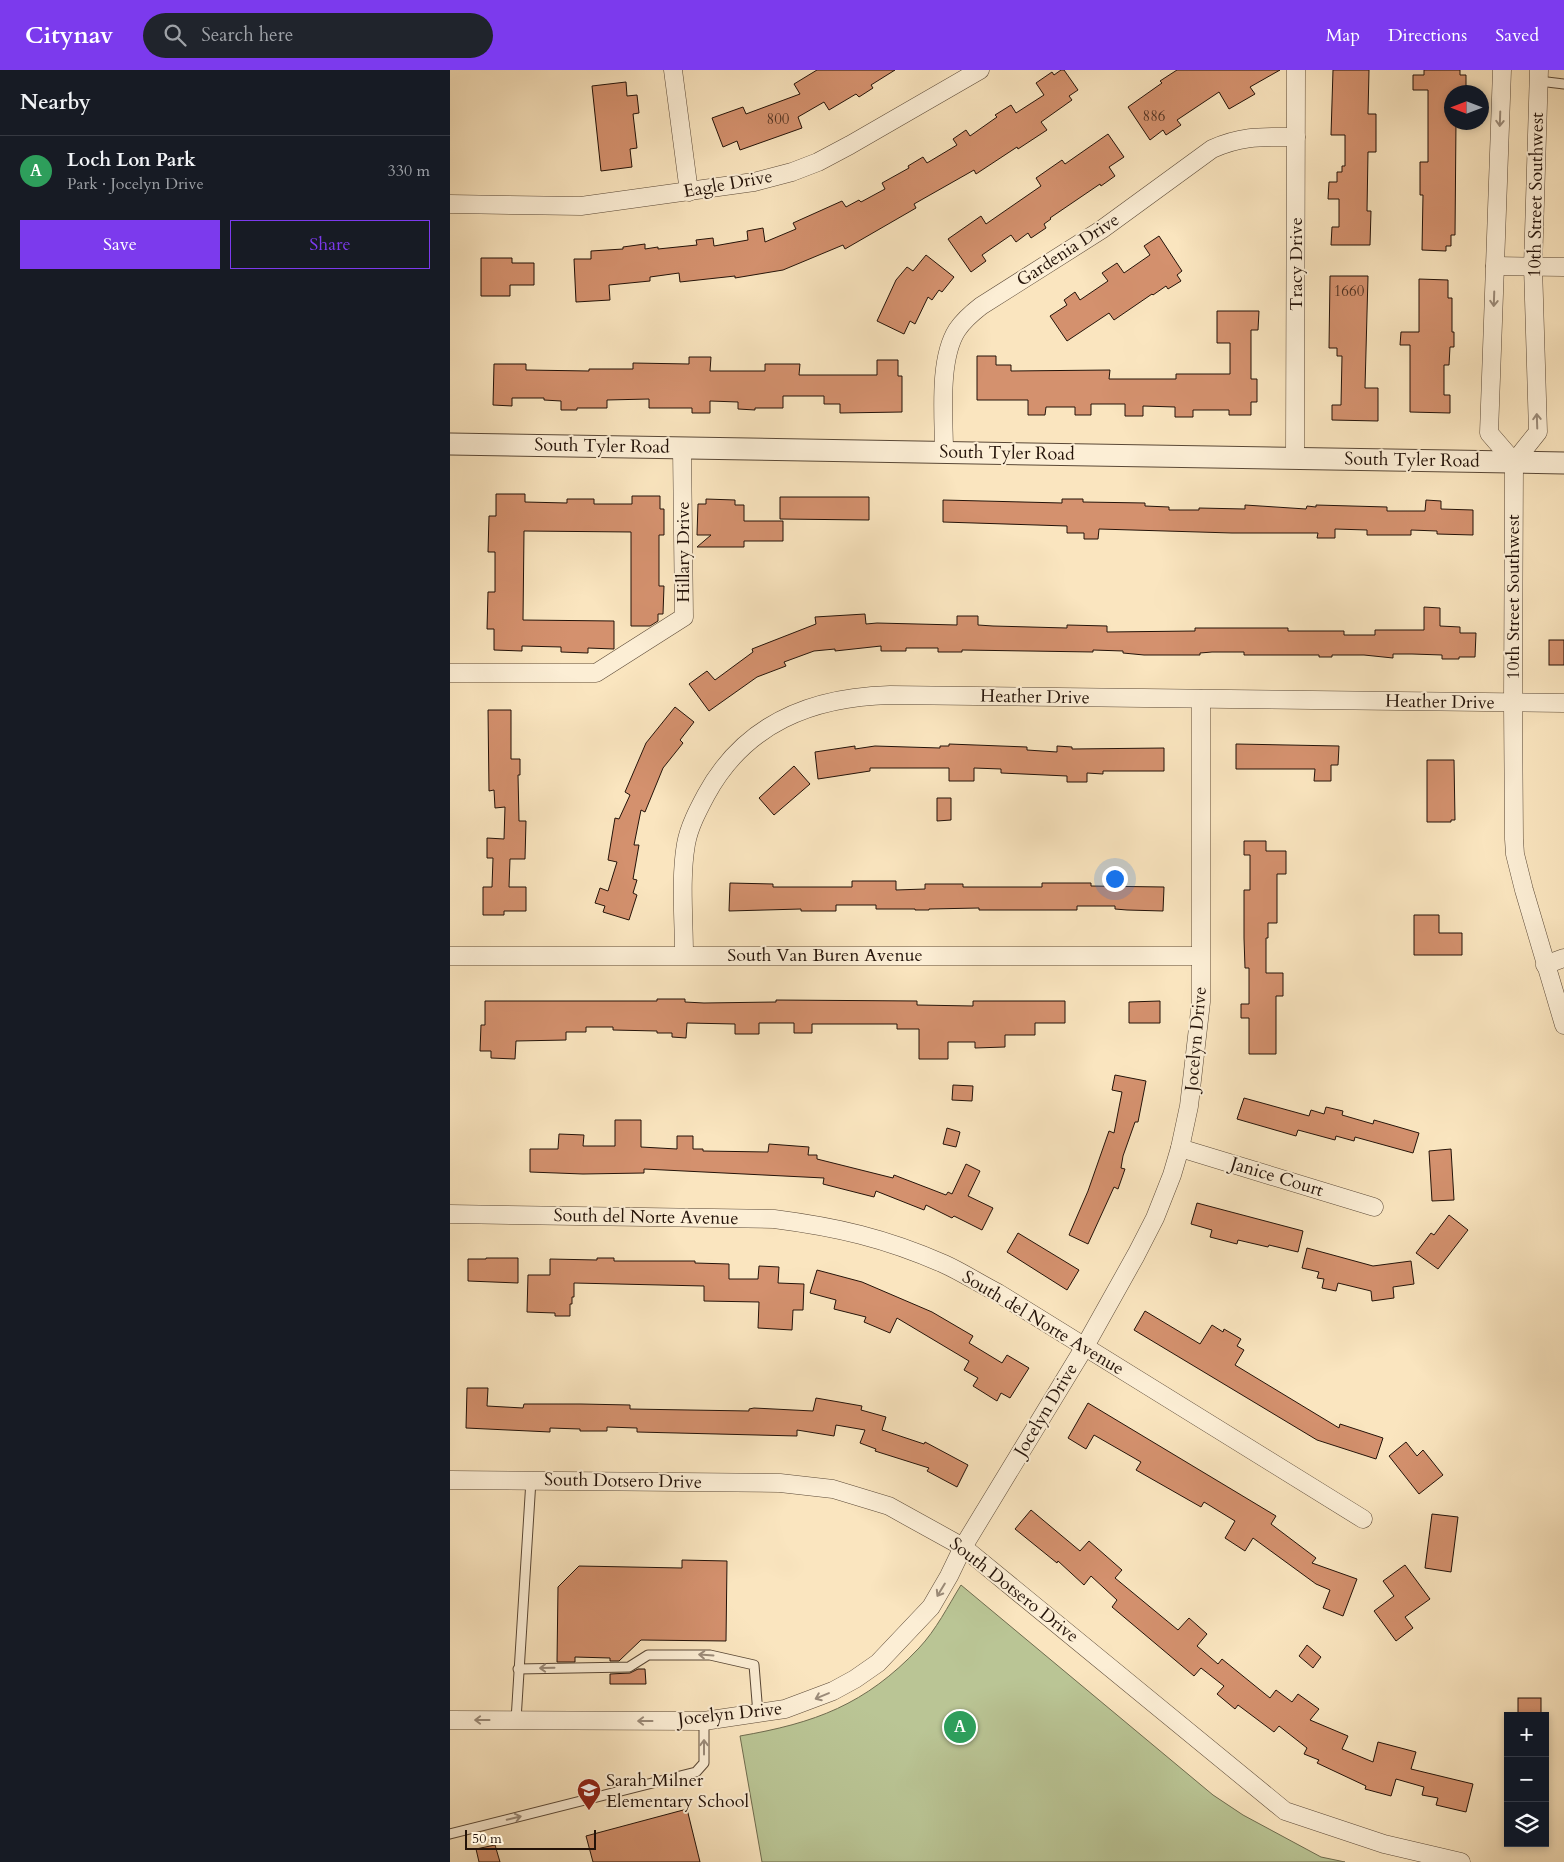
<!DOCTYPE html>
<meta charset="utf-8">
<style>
:root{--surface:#171b24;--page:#20242c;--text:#f1f3f6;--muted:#9ea1a6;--line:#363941;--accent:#7c3aed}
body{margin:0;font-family:Cardo,serif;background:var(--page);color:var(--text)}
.controls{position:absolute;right:15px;bottom:15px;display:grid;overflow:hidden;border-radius:0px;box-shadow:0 2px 8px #0003}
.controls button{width:45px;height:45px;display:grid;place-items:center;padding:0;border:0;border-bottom:1px solid var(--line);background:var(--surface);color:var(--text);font:25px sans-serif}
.compass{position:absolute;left:994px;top:15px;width:45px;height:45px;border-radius:50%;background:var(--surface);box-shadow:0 2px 8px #0003;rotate:270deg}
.scale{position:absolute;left:15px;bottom:12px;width:131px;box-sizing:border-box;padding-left:5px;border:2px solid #241309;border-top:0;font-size:14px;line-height:18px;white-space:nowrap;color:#241309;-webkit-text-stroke:4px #fceed5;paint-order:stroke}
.you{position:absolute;left:664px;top:808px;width:18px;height:18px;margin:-12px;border:4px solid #fff;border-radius:50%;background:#1a73e8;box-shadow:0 0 0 8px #1a73e833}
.badge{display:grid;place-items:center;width:32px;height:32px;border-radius:50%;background:var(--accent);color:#fff;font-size:16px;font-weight:700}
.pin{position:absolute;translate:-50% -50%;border:2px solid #fff;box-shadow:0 1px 5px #0006}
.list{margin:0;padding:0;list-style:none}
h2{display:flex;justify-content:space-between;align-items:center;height:65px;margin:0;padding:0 20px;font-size:21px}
h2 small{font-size:16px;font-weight:400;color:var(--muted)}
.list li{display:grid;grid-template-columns:32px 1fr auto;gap:15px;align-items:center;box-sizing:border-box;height:70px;padding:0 20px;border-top:1px solid var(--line)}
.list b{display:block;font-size:19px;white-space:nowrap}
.list p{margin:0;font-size:16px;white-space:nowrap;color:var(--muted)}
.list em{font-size:16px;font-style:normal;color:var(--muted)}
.actions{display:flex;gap:10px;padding:15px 20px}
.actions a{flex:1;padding:11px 0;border:1px solid var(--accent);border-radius:0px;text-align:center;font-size:18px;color:var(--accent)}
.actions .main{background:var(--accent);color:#fff}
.icon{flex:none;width:28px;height:28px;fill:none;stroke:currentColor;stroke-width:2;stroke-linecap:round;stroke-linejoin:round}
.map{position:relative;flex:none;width:1114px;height:1792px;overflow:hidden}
header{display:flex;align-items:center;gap:30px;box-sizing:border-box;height:70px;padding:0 25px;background:var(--accent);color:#fff}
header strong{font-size:24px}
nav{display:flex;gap:28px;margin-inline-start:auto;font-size:18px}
.search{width:350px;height:45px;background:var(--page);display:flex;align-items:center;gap:12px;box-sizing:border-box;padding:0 18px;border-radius:28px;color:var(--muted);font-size:19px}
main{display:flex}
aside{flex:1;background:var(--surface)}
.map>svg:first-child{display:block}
</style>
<header>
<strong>Citynav</strong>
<div class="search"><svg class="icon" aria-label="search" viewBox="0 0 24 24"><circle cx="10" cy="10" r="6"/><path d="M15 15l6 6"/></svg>Search here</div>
<nav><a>Map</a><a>Directions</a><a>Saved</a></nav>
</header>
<main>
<aside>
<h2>Nearby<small></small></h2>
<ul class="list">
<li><span class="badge" style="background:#2e9e5b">A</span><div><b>Loch Lon Park</b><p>Park · Jocelyn Drive</p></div><em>330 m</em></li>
</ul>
<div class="actions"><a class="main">Save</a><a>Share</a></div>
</aside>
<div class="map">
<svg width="1114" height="1792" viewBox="0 0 1114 1792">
<rect width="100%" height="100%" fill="#fae5bf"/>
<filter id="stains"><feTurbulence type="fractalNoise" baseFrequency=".004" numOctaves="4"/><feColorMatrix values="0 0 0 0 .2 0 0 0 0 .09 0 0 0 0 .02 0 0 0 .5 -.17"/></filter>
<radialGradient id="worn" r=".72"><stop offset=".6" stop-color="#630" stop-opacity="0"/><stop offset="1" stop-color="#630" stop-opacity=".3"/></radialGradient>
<path fill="#bac595" stroke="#6f6c4f" d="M511,1515L763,1725L793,1745L871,1787L895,1792H312L290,1666C365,1653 415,1635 469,1578C486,1560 498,1536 511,1515Z"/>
<g fill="#d4916e" stroke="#241309">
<polygon points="367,0 445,0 421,15 423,18 409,27 406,24 379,40 374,32 348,47 352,58 290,80 287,71 273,77 262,48 293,37 296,44 350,24 344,14"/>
<polygon points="611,0 614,0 628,20 619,26 622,30 591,52 597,60 568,79 567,77 526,104 524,100 464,134 466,138 395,179 393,175 333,200 285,208 285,206 230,212 229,203 200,207 200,211 159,215 160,230 126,232 124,189 141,189 141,181 173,179 173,177 195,174 195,179 208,177 208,179 247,175 246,170 263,168 264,176 298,170 297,161 313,158 315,172 346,159 343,153 392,131 396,137 409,130 411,132 435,119 432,113 459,98 458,96 473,87 477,93 507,75 503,69 516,60 520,66 547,47 545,45 561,35 566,43 594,25 586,13 602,2 604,5"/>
<polygon points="727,0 830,0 800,17 805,24 779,39 769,22 727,50 731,55 716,65 713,60 700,70 678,37 712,13 710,11"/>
<polygon points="883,0 919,0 918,44 926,44 926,82 918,82 917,141 921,141 920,175 881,175 882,157 889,157 889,129 878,129 879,112 887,112 887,102 892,102 892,96 895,96 895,65 881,65"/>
<polygon points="974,0 1010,0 1010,5 1016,5 1016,21 1002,21 1002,52 1006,52 1005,165 1001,165 1001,176 996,176 996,181 972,180 973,125 970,125 970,92 978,92 978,20 963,20 963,5 974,5"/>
<polygon points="176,12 177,26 187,25 189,43 183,44 187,78 180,79 182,97 151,101 142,16"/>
<polygon points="658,64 674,87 659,97 665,106 651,116 650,114 600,148 601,149 594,154 596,158 581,168 578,163 566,172 561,165 532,185 536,191 521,202 498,169 531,146 536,154 591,116 586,108 612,90 615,94"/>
<polygon points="709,166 732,201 727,205 731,211 718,219 716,216 703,225 702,224 664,250 659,243 617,271 600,246 617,235 614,230 625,222 630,230 658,211 652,203 667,193 674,203 700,185 694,176"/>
<polygon points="476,185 504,207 492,222 489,220 482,230 478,227 465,254 460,251 454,264 427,251 446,210 457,197 463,201"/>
<polygon points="31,188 62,188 62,193 84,193 84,215 60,215 60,226 31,226"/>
<polygon points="880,206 918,206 915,318 928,318 928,351 882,350 882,335 891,335 892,286 887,286 887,278 879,278"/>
<polygon points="969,209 998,210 998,228 1002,228 1002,262 1004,262 1004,277 1000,277 999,295 994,295 994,325 1000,325 1000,343 960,342 960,275 950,275 951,262 969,262"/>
<polygon points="767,241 809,241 808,260 801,260 801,309 807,309 807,332 801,332 801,345 779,345 779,340 743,340 743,347 725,347 725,337 693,336 693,346 675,346 675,334 641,334 641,345 625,345 625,337 596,337 595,345 578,345 578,330 527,330 527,286 546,286 546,295 561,295 561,301 660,300 659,309 726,309 726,304 780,304 780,273 767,273"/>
<polygon points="239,287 261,287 260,301 315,301 315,294 350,294 349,305 427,305 427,290 448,290 448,306 452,306 452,342 390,343 390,334 374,334 374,326 333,326 333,338 305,338 305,340 288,339 288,332 260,331 260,343 242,343 242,338 199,338 199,329 157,330 157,338 127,338 127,340 111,340 111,331 94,330 94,328 62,328 62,336 43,335 44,294 76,294 76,300 139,301 139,299 183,299 183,293 239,294"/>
<polygon points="46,424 75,424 75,432 117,433 117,429 144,429 144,434 182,434 182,426 210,426 210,439 214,439 214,465 209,465 209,516 214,516 213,544 208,544 208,551 200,556 181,556 181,462 74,461 73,550 164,551 164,579 138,578 138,583 111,582 111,577 72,576 72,581 44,580 44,559 37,559 38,522 45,522 45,482 38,482 39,446 46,446"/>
<polygon points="330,427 419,427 419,450 330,449"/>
<polygon points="256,429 285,430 285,435 294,435 294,451 333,451 333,471 294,471 294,477 247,477 261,465 247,465 248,434 256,434"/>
<polygon points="612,429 633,429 633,432 695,433 695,436 719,437 719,440 749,440 749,438 795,439 795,435 856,439 857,436 866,437 866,435 937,437 937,441 975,441 976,430 991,431 991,439 1023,440 1023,465 987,464 987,461 961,460 961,465 917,465 917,460 885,459 885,468 867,468 868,463 782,463 649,459 648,469 634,469 634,463 617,463 617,456 493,452 493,430 612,433"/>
<polygon points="974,537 990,538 990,556 1010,557 1010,563 1026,563 1025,587 1009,587 1009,589 992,589 992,585 962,584 943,584 943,588 914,585 882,585 882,587 869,587 869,585 794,585 794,582 762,582 750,583 750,585 694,585 673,583 673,581 643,580 643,582 512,580 512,582 488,582 488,578 456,578 456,581 431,581 431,576 385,581 385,579 364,581 334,592 336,596 307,607 259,641 239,614 257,601 265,610 303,582 302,579 366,554 365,547 415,544 416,554 427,553 507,555 507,546 528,546 528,555 543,556 617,558 617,555 657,556 657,562 745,561 745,558 838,558 838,561 894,561 894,565 925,565 925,560 974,560"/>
<rect x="1099" y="570" width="15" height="25"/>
<polygon points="225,637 244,652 230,670 233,673 213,698 195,742 191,740 184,775 189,775 183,809 187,810 183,823 187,825 179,850 153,842 155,836 145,833 150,818 158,821 167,792 158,790 165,748 169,749 180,725 175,722 196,673"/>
<polygon points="38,640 61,640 61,689 70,689 70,705 68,705 69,751 76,751 75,789 60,789 59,817 76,817 76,841 54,841 54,845 33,845 33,817 42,817 43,788 37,788 37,768 54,769 55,737 45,738 44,720 39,721"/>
<polygon points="499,674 577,677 577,680 607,682 607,676 622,677 622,679 714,678 714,701 653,701 653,704 637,703 637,712 617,712 617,706 551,703 551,699 524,698 524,711 499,711 499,698 420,698 420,701 368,709 365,682 405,676 405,679 425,676 490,678 490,676 499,676"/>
<polygon points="786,674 889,676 888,695 881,695 881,711 864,711 865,699 786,699"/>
<polygon points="977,690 1004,690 1005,750 1001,750 1001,752 977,752"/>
<polygon points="344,696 360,714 324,745 309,728"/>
<polygon points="487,728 501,728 501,750 487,751"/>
<polygon points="794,771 816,771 816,781 836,781 836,804 827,804 827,853 818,853 818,868 816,868 816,903 833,903 833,926 826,926 826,984 799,984 799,948 791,948 791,934 799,934 799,898 795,898 794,868 794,820 800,820 800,785 794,785"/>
<polygon points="402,811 446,811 446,820 475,819 475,814 513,814 513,817 592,817 592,813 641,813 641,816 714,817 713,841 677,840 665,839 665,836 627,836 627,840 529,840 529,838 479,839 479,840 465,840 465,839 426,839 426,835 386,835 386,841 351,841 351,839 279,841 280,813 323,814 323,817 402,817"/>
<polygon points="964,845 989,845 989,863 1012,863 1012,885 964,885"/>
<polygon points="207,929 235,929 235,932 254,933 326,932 326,930 467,931 467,935 523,936 523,931 615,931 615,953 585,953 585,965 555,965 555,977 525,978 525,972 498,972 498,989 469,989 469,959 447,959 447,954 362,954 362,963 344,963 344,953 309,953 309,964 285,964 285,954 237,953 236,968 222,967 222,963 207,963 207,961 163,960 163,957 136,957 136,962 116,962 116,970 66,971 65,989 41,988 41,981 30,981 31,955 35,955 35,931 207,931"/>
<polygon points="710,931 710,953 679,953 679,932"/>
<polygon points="665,1005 696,1011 688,1052 685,1052 673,1086 671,1098 675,1099 668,1119 664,1117 638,1174 619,1165 638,1121 659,1061 664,1063 672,1022 662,1020"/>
<polygon points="503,1015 523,1016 522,1031 502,1030"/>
<polygon points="794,1028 859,1046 861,1040 874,1044 876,1037 893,1041 892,1045 923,1054 924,1050 969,1063 963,1083 905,1067 904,1071 886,1066 885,1070 848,1060 846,1066 787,1049"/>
<polygon points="165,1050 191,1050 191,1077 227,1079 227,1066 243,1066 243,1079 253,1079 253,1081 318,1082 319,1074 359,1077 358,1085 367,1085 367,1089 443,1108 444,1105 496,1125 498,1122 502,1124 516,1094 530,1101 518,1126 543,1138 532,1160 504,1146 502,1148 476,1135 474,1140 426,1121 424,1127 373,1114 374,1108 194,1099 194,1103 133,1104 80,1102 80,1079 108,1079 109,1064 134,1065 133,1076 165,1076"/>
<polygon points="497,1058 510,1062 506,1077 493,1074"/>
<polygon points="1001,1079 1004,1130 982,1131 979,1081"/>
<polygon points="747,1133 853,1161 848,1182 819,1175 818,1177 788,1170 787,1174 760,1167 762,1160 741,1154"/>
<polygon points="999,1145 1018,1160 988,1199 966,1183 981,1163 984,1165"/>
<polygon points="568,1163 629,1200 617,1220 557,1182"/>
<polygon points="857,1178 923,1196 961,1191 964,1214 943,1217 944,1228 922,1231 921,1221 888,1213 886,1221 872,1218 874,1209 867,1208 869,1202 852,1198"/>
<polygon points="36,1188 68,1188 68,1213 18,1211 18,1189 36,1189"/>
<polygon points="147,1188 164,1188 164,1191 245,1191 245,1193 279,1194 279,1209 308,1209 309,1196 329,1197 328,1213 354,1214 353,1240 343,1240 342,1260 308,1258 309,1232 254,1231 254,1216 124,1213 124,1227 122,1227 122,1234 120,1234 120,1246 105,1246 105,1243 77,1242 78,1205 100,1205 100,1189 147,1190"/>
<polygon points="367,1200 412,1212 482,1242 523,1266 519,1273 552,1293 557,1285 579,1298 560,1328 551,1323 547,1331 523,1316 528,1308 514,1300 519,1291 447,1248 440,1263 414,1252 416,1247 384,1239 386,1230 360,1223"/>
<polygon points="695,1241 750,1274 762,1255 773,1262 774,1259 791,1269 787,1276 794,1280 785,1295 889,1358 890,1354 933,1368 926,1389 867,1370 684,1260"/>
<polygon points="17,1318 38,1318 37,1336 73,1338 74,1334 131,1334 180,1335 180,1339 299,1341 299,1339 304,1338 363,1341 366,1328 412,1336 411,1340 436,1347 432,1360 474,1374 475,1372 518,1395 507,1417 477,1401 479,1398 425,1381 426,1379 410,1373 415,1360 386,1355 384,1366 347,1360 347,1366 187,1362 187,1358 157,1357 157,1361 130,1361 130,1359 100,1358 100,1362 16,1358"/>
<polygon points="638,1333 826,1446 821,1454 866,1488 862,1493 907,1509 893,1546 873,1538 880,1520 866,1514 803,1468 795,1481 775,1468 785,1451 754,1432 751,1437 686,1400 691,1392 644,1365 636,1379 618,1368"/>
<polygon points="956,1372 967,1386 973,1380 993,1405 969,1424 939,1386"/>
<polygon points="581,1440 630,1481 639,1471 672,1500 665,1508 728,1560 739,1548 757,1564 747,1576 768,1594 772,1589 820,1628 826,1620 842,1632 848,1624 869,1639 860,1650 898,1666 892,1679 923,1692 928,1672 966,1682 961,1699 1023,1714 1016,1742 986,1735 988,1728 972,1725 974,1717 946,1709 941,1726 915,1719 916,1716 867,1693 869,1690 854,1684 857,1678 829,1656 824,1662 788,1635 785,1639 767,1624 774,1616 751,1598 744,1606 706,1574 662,1537 667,1530 641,1506 634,1515 608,1491 607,1493 565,1459"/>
<polygon points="982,1444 1008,1447 1001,1502 975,1498"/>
<polygon points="232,1490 277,1491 276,1571 191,1570 169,1591 160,1591 160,1588 125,1587 125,1592 107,1592 108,1517 129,1496 232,1498"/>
<polygon points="955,1495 980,1529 955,1547 963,1558 946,1571 924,1541 944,1526 933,1511"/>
<polygon points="857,1575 871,1587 863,1598 849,1586"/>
<polygon points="188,1599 195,1599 196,1614 160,1614 160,1604 180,1603"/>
<rect x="1068" y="1628" width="23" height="18"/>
<polygon points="237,1739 250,1792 143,1792 136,1766"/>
<polygon points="45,1775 50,1792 29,1792 26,1779"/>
</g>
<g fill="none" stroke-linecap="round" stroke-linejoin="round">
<g stroke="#5a4836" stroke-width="11">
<g id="service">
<polyline points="1089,11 1114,14"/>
<polyline points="68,1599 179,1597 198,1585 260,1585 304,1595 308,1644"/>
<polyline points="66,1650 81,1410"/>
<polyline points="0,1764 246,1702 254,1693 254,1651"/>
</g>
</g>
<g stroke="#5a4836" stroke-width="19">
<g id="minor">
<polyline points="223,0 239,122"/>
<polyline points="1052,0 1039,363 1064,392"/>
<polyline points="1089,0 1083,196 1088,362 1064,392 1063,633 1064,769 1065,784 1074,820 1114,955"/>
<polyline points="0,134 131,136 304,112 342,102 368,92 400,75 530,0"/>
<polyline points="1045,196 1114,197"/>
<path d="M494,382C494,347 488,290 507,260C513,251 522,243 531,236L651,160L762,79C793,65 814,67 846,67"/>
<polyline points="845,388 846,0"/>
<polyline points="0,603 146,603 234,547 232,378"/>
<path d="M234,885C234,849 230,809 236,774C239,757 248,740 256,725C295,653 362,627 440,625L1114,633"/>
<polyline points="0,886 750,886"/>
<polyline points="1095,895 1114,888"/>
<polyline points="730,1078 924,1137"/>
<path d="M0,1144L324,1149C386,1157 435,1168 494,1194C512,1202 530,1214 548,1223L913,1449"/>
<polyline points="0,1410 330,1413 383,1419 439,1436 513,1477 835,1741 934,1774 1011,1792"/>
<polyline points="0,1650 254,1651 335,1639 383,1621 405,1609 428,1593 481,1537 499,1506 513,1477 634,1278 686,1185 705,1148 722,1105 730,1078 739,1036 751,932 751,629"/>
</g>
</g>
<g stroke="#5a4836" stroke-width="23">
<polyline id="tertiary" points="0,374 1114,393"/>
</g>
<use href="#service" stroke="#fceed5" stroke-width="9"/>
<use href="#minor" stroke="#fceed5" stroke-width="18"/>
<use href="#tertiary" stroke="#fceed5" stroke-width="21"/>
</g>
<defs><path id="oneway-shaft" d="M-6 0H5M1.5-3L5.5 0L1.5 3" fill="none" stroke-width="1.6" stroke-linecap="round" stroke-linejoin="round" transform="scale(1.25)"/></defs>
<g stroke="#9b8b79">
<use href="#oneway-shaft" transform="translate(1050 49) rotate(92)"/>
<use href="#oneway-shaft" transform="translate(1044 229) rotate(92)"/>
<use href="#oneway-shaft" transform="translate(1087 351) rotate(-92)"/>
<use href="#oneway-shaft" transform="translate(491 1520) rotate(121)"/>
<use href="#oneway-shaft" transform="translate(256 1585) rotate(-176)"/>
<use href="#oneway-shaft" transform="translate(97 1598) rotate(179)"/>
<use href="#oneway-shaft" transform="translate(372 1626) rotate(157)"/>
<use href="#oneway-shaft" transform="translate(32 1650) rotate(-180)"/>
<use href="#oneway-shaft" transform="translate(195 1651) rotate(-180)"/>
<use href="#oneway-shaft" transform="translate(254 1677) rotate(-90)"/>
<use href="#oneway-shaft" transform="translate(64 1748) rotate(-14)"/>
</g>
<defs>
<g id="school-pin" transform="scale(1.25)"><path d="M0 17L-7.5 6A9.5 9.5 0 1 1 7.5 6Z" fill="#8f2418" stroke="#fceed5"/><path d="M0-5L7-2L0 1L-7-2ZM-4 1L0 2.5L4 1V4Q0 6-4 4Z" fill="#fff"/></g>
</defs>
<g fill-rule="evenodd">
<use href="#school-pin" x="139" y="1720"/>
</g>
<g text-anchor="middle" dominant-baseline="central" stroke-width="4" stroke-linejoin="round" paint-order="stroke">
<g font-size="15" fill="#503222">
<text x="704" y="46">886</text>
<text x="328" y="49">800</text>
<text x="899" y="221">1660</text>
</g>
<g font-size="18" fill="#241309" stroke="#fceed5">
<text transform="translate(278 114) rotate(-10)">Eagle Drive</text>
<text transform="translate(1086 125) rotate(-89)">10th Street Southwest</text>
<text transform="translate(618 180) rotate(-33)">Gardenia Drive</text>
<text transform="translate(846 194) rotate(-90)">Tracy Drive</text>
<text transform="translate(152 376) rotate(1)">South Tyler Road</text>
<text transform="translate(557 383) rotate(1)">South Tyler Road</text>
<text transform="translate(962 390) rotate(1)">South Tyler Road</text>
<text transform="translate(233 482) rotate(-90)">Hillary Drive</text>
<text transform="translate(1063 527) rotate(-90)">10th Street Southwest</text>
<text transform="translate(585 627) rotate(1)">Heather Drive</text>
<text transform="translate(990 632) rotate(1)">Heather Drive</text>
<text x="375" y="885">South Van Buren Avenue</text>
<text transform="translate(746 969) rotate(-85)">Jocelyn Drive</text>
<text transform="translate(827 1107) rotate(17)">Janice Court</text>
<text transform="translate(196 1147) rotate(1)">South del Norte Avenue</text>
<text transform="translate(593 1253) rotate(31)">South del Norte Avenue</text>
<text transform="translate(596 1340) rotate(-59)">Jocelyn Drive</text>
<text transform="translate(173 1411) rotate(1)">South Dotsero Drive</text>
<text transform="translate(564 1520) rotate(38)">South Dotsero Drive</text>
<text transform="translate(280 1644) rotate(-6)">Jocelyn Drive</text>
</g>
<g font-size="18" fill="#241309" stroke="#fceed5" text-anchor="start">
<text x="156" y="1710">Sarah Milner<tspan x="156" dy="21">Elementary School</tspan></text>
</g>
</g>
<rect width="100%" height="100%" filter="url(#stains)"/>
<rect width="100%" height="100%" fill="url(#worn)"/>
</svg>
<div class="controls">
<button>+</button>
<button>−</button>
<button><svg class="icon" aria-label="layers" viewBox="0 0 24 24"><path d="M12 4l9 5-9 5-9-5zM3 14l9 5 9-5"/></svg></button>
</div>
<svg class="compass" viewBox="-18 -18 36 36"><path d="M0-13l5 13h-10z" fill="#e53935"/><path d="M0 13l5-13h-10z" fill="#9ea1a6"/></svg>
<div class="scale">50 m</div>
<div class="you"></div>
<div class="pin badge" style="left:510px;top:1657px;background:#2e9e5b">A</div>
</div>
</main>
